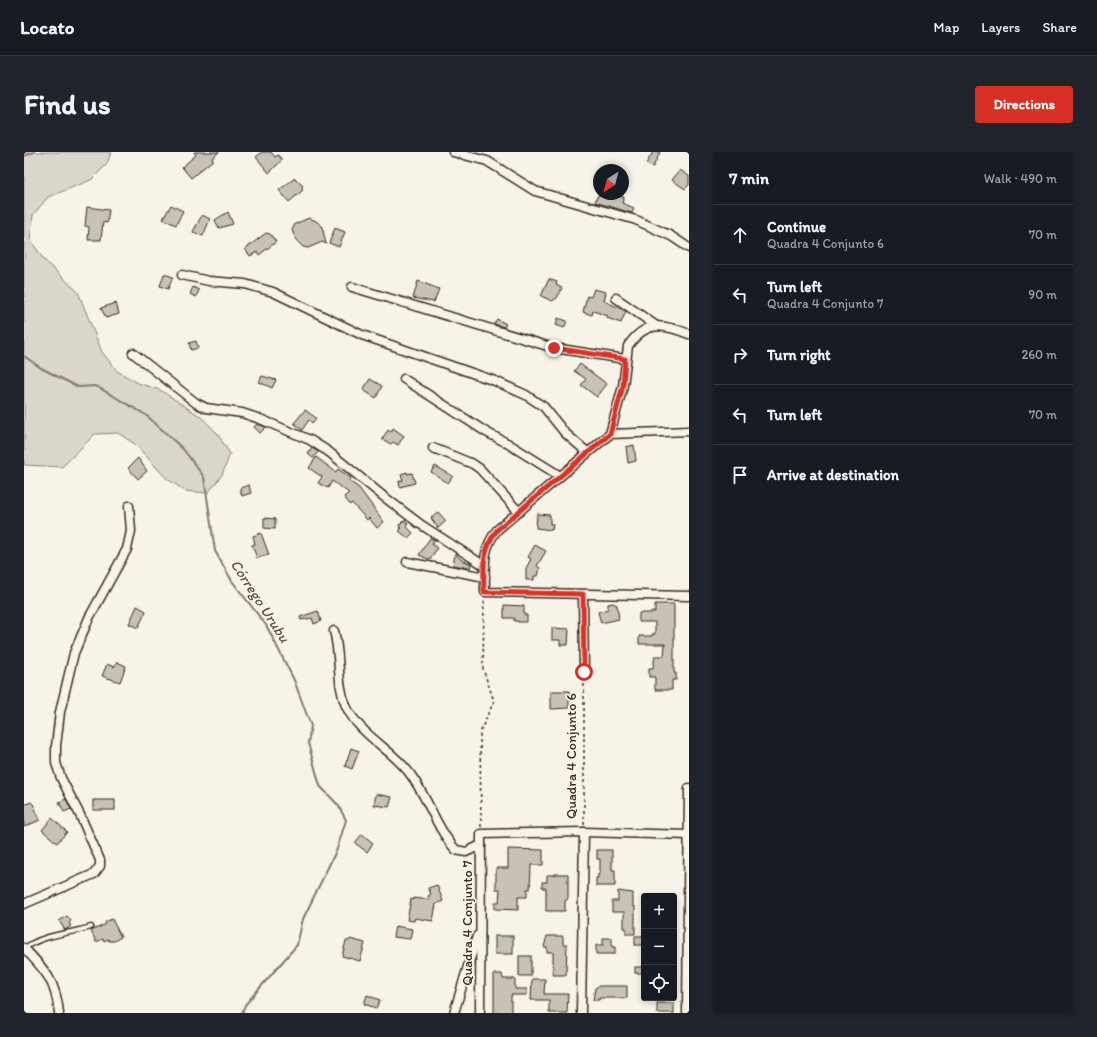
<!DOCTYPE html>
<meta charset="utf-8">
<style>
:root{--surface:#171b24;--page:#20242c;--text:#f1f3f6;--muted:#9ea1a6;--line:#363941;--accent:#d93025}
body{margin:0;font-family:Itim,sans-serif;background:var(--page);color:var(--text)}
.controls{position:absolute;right:12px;bottom:12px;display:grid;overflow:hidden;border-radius:4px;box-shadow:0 2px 6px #0003}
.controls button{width:36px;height:36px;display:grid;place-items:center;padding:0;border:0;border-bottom:1px solid var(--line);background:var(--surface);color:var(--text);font:20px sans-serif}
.compass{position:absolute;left:569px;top:12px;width:36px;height:36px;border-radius:50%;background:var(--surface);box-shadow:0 2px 6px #0003;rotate:216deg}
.stop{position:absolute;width:12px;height:12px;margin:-9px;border:3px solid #d93025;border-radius:50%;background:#fff}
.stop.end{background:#d93025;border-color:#fff;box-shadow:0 1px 4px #0008}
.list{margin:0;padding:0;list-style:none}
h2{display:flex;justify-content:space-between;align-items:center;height:52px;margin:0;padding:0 16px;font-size:17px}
h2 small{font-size:13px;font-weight:400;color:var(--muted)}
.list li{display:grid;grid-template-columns:26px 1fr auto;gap:12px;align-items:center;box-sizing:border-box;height:60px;padding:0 16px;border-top:1px solid var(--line)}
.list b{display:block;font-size:15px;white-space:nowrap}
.list p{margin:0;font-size:13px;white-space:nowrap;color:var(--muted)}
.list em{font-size:13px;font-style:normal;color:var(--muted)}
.icon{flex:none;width:22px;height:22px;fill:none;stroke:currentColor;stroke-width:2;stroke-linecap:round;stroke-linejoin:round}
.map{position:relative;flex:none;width:665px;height:861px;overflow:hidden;border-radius:4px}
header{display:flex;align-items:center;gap:24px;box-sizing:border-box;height:56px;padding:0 20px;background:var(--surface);border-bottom:1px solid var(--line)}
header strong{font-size:19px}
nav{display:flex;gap:22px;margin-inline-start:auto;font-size:14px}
.intro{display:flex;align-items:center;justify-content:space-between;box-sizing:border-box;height:96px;padding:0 24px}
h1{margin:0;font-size:28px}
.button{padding:10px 18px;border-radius:4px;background:var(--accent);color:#fff;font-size:14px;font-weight:700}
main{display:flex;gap:24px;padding:0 24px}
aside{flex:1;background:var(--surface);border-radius:4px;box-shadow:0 2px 6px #0003}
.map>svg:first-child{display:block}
</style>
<header>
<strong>Locato</strong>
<nav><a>Map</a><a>Layers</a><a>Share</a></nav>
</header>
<div class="intro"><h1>Find us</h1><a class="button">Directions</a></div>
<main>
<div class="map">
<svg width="665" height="861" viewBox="0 0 665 861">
<rect width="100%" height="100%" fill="#f7f3e8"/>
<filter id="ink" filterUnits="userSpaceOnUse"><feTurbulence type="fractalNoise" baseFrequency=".025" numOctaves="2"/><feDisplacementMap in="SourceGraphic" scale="8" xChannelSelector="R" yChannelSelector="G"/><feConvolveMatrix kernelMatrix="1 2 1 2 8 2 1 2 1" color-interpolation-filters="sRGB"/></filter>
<g filter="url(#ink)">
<polygon fill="#dbd6cb" stroke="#8b8074" points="0,0 87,0 83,12 67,28 24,45 9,63 6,87 20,108 54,140 78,200 93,219 114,231 136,238 176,264 193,281 206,302 198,323 184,341 161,339 142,326 112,293 94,281 71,282 38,315 0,313"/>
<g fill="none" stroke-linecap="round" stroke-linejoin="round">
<g stroke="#84786c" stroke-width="2">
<polyline points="0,4 10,0"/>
<polyline points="0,204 17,216 54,235 72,234 122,263 159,297 180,325 191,399 208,429 242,473 270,528 287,574 284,591 296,634 314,653 322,668 313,697 279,767 273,793 221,853 218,861"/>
</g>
</g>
<g fill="#c8c1b6" stroke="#3b2a1e">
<polygon points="170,0 195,0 188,6 189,8 167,26 158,15 172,3"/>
<polygon points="238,0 247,0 251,5 254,3 258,8 245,21 232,5"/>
<polygon points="629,0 636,0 629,15 622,12"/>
<polygon points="656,18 665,24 665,33 661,37 648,28"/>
<polygon points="271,26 279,34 277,36 279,38 265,50 255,38"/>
<polygon points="574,43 590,47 591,43 600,45 598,51 610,56 608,61 571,50"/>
<polygon points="147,53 159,59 152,73 139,67"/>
<polygon points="63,55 85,58 83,71 79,70 77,88 64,88 65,75 61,74"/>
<polygon points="204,60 209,72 195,76 191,68"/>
<polygon points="178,63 186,67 179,84 169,80"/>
<polygon points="285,66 292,69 298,74 302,92 298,90 284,96 279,95 272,88 268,78 271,72"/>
<polygon points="311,76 321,80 315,95 305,91"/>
<polygon points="242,81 246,82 252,90 235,103 233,100 226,104 221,97"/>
<polygon points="140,122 149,125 144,137 136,134"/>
<polygon points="525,127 533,130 532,133 538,136 533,146 528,149 517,144"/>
<polygon points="394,129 415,137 410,150 389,146"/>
<polygon points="169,135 175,138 172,145 166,142"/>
<polygon points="570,137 582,140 580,149 602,159 597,171 583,166 584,164 569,159 568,163 559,160 563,144 567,145"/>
<polygon points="92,151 95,162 82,166 77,156"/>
<polygon points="534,166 543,169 540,176 532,173"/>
<polygon points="473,167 482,172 480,175 470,172"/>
<polygon points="172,189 174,196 167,198 165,191"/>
<polygon points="556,212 583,232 573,245 557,233 562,227 550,219"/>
<polygon points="238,224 252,228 248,236 235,230"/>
<polygon points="346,227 358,234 352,246 339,238"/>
<polygon points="281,258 292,266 288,271 285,268 278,278 270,271"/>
<polygon points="233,272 242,275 236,281 230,275"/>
<polygon points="369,276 380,284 374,293 369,290 367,292 358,287 364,278 367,280"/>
<polygon points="610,293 612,309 604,311 602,295"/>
<polygon points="288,296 294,300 289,306 284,302"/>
<polygon points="292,305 312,320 314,317 327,326 325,329 335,336 360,370 353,376 345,366 343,368 328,351 326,353 320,345 325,341 308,329 304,336 294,331 298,325 285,316"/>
<polygon points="114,306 123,319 114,327 104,316"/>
<polygon points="411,314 429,324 424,331 407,320"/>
<polygon points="383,320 383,322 388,321 391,331 376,335 375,329 379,328 377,322"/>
<polygon points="225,333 227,341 218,344 216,336"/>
<polygon points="414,360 422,369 414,376 407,366"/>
<polygon points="513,362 526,363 526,372 529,372 528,378 512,376"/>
<polygon points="240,366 251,367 251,377 240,376"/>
<polygon points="380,368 384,372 383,375 389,381 384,386 375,379 377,377 375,373"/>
<polygon points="237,381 245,403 233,406 228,393 231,392 229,384"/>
<polygon points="406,386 411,389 408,392 413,396 406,408 395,403"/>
<polygon points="511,393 522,399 513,414 516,416 514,424 510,424 510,428 502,428 502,416 507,407 504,405"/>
<polygon points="431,402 438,408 447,412 446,416 429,413"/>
<polygon points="589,451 593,453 595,467 577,471 574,460 584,457 584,452"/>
<polygon points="631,452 650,452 650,521 652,521 652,528 648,528 648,538 631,538 631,525 625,525 625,516 629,516 631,504 640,504 641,492 615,492 615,484 628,484 628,482 631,482 631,470 615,470 615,461 628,461 628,460 631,460"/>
<polygon points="480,453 500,454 500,463 503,463 503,470 494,470 494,469 490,469 490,466 480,466"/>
<polygon points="113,454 122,459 114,476 105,472"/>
<polygon points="294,459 297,469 290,472 288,466 277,468 276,465"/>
<polygon points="528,476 545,477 544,493 536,493 536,488 528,488"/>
<polygon points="93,510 102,514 96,530 78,524 83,512 90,515"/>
<polygon points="527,539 545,539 545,556 527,557"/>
<polygon points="327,596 335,599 328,617 321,614"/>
<polygon points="352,642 368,645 365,655 350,653"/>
<polygon points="42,647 47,657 40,660 35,650"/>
<rect x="69" y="648" width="22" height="10"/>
<polygon points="7,650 9,652 16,668 0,675 0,653"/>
<polygon points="28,666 43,680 33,691 18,678"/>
<polygon points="338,682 349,691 343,700 331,691"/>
<polygon points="484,697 519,698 519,713 507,713 506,737 503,737 503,745 494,745 494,758 471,757 471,750 475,750 476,737 472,737 472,716 484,716"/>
<polygon points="573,698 588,698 588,718 591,718 591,734 572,734 572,726 574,726 574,722 576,722 576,707 573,707"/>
<polygon points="531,722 544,722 544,747 541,749 541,759 522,759 522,736 518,736 518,730 523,730 523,723 531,723"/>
<polygon points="413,733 419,749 412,752 409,769 391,766 390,769 383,768 387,747 390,748 390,746 406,748 404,744 407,742 404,736"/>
<polygon points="594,739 609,741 609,754 611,754 611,782 602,782 602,776 600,776 600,760 588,760 588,749 594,749"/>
<polygon points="43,764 47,769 45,771 47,774 41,778 35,769"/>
<polygon points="88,767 97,785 90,789 85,789 84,787 80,789 79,787 72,790 67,779 82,772 81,770"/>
<polygon points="371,774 388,777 386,787 369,785"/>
<rect x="471" y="784" width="18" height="18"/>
<polygon points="523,784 539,784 539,792 543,792 542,823 529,823 529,800 523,800 523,795 520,795"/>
<rect x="611" y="784" width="9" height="9"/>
<polygon points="579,786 588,786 588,795 591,795 591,802 572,802 572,793 579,793"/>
<polygon points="326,787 341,791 336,809 318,804 322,789 325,789"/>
<rect x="495" y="804" width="12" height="20"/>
<rect x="611" y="815" width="9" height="6"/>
<polygon points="470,822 478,822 479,827 491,827 491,837 503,837 503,843 487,843 487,861 470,861"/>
<polygon points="508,827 521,827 520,842 544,842 543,861 525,861 525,848 507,848"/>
<polygon points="575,834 603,834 603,846 575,846 575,848 569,848 571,836"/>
<polygon points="343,843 356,848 352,856 340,852"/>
<rect x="633" y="851" width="17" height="10"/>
</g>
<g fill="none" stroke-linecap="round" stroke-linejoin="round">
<g stroke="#3b2a1e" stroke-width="7">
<path id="lane" d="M1,796C20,782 45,782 67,775"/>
</g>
<g stroke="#3b2a1e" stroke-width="11">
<g id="street">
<polyline points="429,0 463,9 511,39 612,68 647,84 665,96"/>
<polyline points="158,123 185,129 221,132 249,140 338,183 471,229 502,243 520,255 541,281 563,300"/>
<polyline points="328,135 530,196 601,207"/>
<polyline points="592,146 631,173"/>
<path d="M665,182C638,172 622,168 604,194L599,234L586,282L473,378C457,399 461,415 461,440L665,444"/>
<polyline points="109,201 172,251 182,256 218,261 236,267 286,288 305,300 359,344 396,372 461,414"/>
<polyline points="380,227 462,280 483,291 536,324"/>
<polyline points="586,282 665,279"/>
<polyline points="409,296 449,312 456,317 495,360"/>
<polyline points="383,410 461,425"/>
<polyline points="559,442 560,520"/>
<path d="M310,479C317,504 312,530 322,554C335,582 364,595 383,618C403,642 411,675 432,698L442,700L457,693"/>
<polyline points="0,752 70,722 76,714 76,708 56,663 37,626 32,611 32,594 36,560 50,501 65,466 103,397 107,379 105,354"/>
<path d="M0,796C21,818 32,829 35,861"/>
<polyline points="430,861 453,784"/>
<polyline points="456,861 457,682 560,680 665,683"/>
<polyline points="557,861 560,680"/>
<polyline points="663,861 665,636"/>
</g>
</g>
<g stroke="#3b2a1e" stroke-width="1.5" stroke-dasharray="3 3" stroke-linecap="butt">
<polyline points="560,673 560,526"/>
<polyline points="457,675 456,580 470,549 459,517 460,448"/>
</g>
<use href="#lane" stroke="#f7f3e8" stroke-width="4"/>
<use href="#street" stroke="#f7f3e8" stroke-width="8"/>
</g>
</g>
<g fill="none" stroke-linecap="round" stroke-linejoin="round" filter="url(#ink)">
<path stroke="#d93025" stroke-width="5" d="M530,196L601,207L599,234L586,282L473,378C457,399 460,415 460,440L559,442L560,520"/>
</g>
<g text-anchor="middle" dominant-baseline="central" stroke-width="3.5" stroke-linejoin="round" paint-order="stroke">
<g font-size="14" fill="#3b2a1e" stroke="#f7f3e8">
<text transform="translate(547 604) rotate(-90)">Quadra 4 Conjunto 6</text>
<text transform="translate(443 771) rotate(-90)">Quadra 4 Conjunto 7</text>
</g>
<g font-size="15" font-style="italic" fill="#5f5145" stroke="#f7f3e8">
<text transform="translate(236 449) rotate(57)">Córrego Urubu</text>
</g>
</g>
</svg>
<div class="controls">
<button>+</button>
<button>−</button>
<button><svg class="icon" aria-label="locate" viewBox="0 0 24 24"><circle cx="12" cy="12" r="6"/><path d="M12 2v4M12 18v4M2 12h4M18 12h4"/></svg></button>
</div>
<svg class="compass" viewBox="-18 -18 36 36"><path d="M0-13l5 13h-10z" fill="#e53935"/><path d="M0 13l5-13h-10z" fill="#9ea1a6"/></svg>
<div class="stop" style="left:560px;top:520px"></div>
<div class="stop end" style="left:530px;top:196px"></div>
</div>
<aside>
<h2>7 min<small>Walk · 490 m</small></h2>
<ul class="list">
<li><svg class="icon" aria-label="ahead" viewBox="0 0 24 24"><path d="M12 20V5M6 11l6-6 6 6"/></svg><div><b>Continue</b><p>Quadra 4 Conjunto 6</p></div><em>70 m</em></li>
<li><svg class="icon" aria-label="left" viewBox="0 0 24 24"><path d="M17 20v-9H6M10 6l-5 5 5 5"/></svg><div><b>Turn left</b><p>Quadra 4 Conjunto 7</p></div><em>90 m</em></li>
<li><svg class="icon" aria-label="right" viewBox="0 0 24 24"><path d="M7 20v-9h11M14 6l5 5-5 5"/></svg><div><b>Turn right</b></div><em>260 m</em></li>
<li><svg class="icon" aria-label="left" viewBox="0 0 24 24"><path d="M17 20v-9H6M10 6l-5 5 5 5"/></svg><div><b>Turn left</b></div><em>70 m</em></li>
<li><svg class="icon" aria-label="arrive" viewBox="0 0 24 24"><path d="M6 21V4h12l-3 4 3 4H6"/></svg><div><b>Arrive at destination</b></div></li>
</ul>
</aside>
</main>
